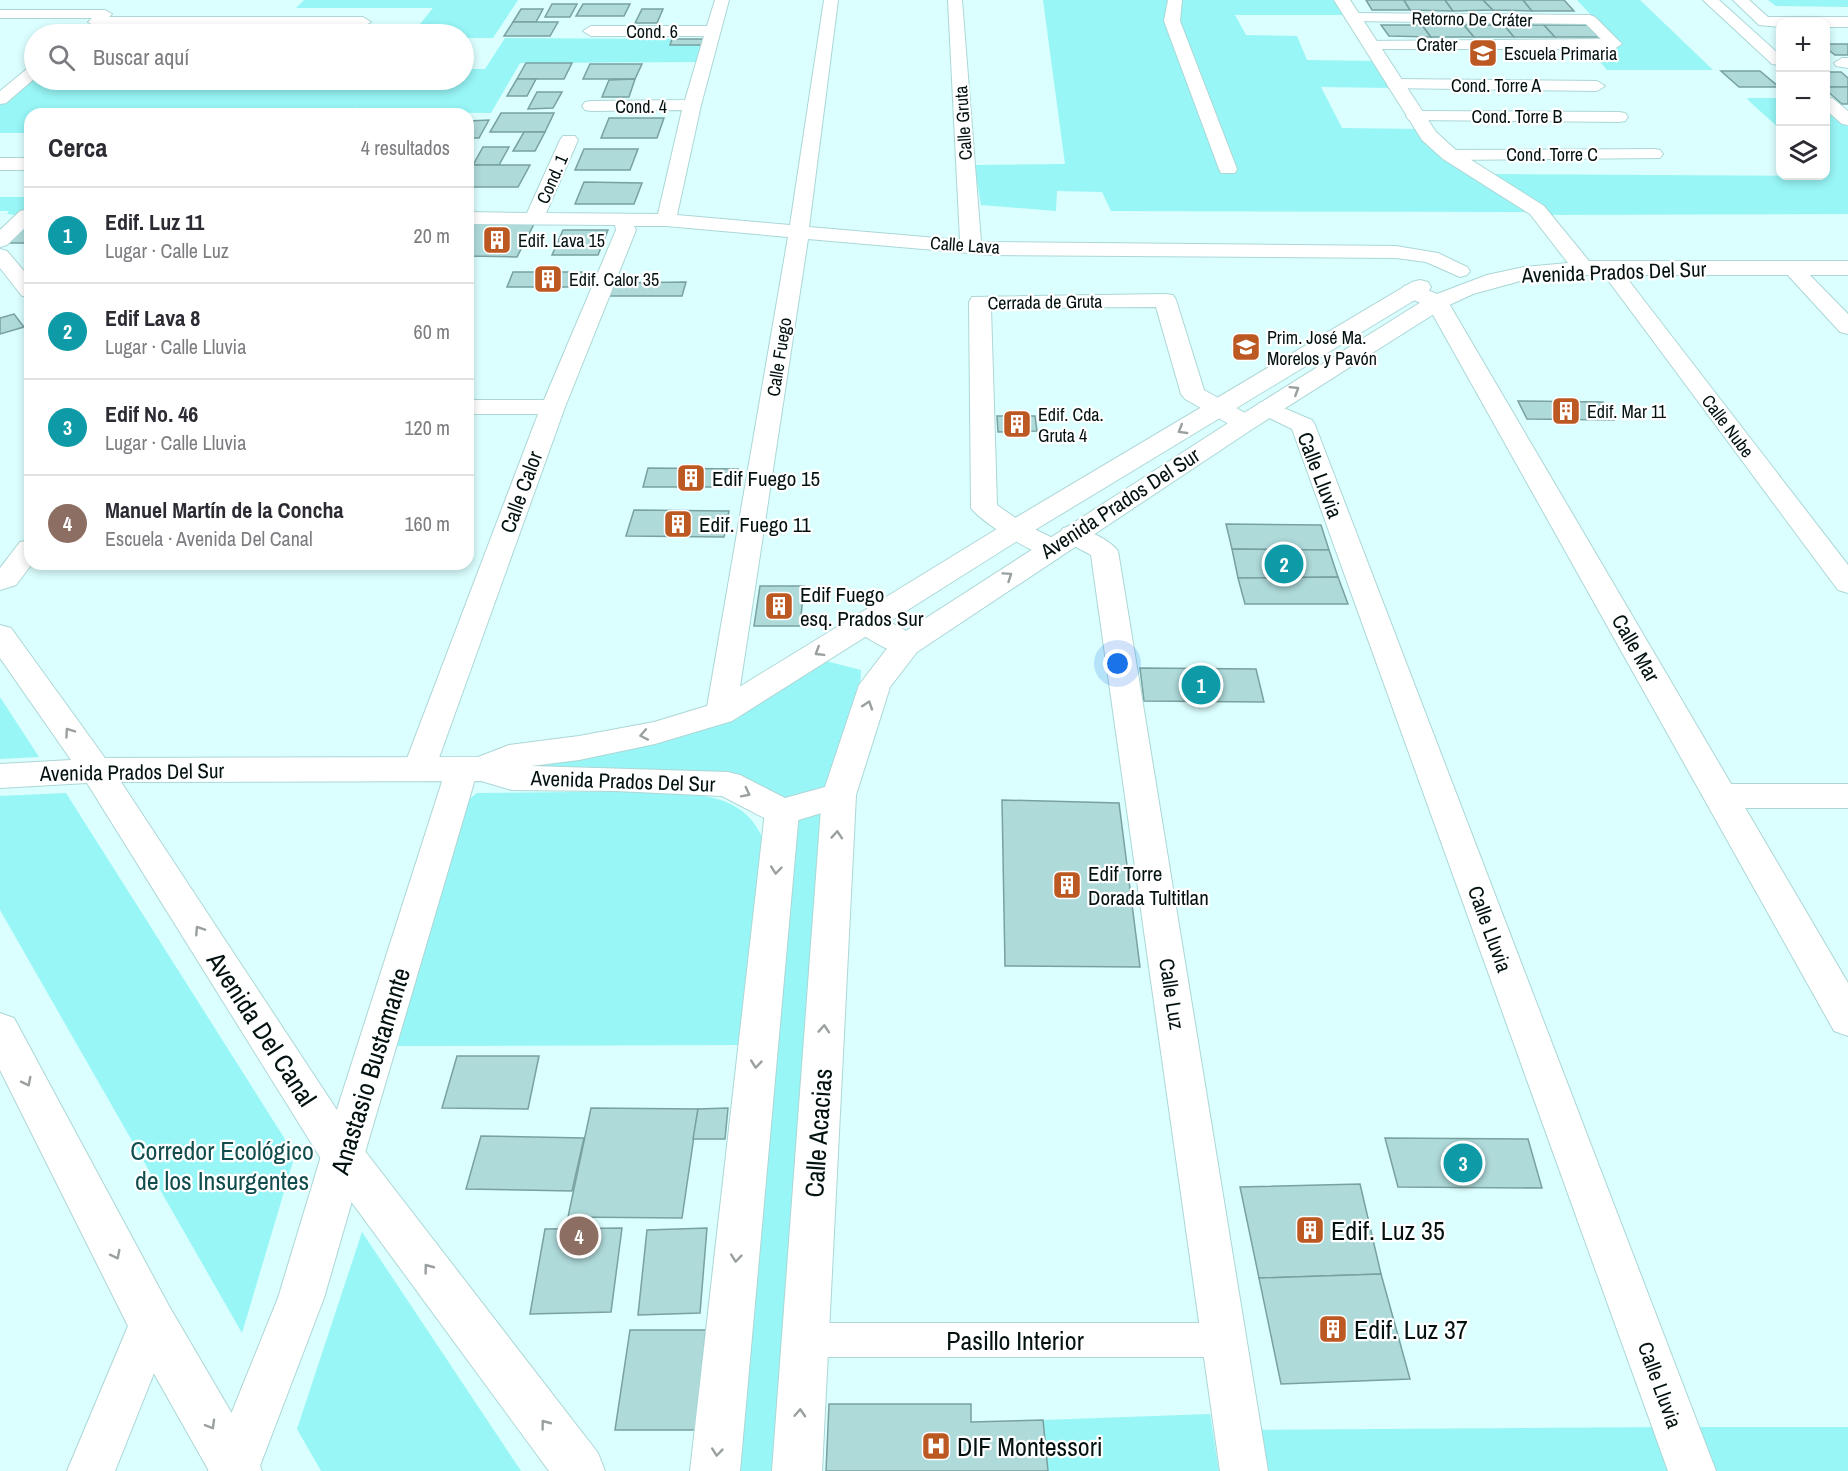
<!DOCTYPE html>
<html lang="es">
<meta charset="utf-8">
<style>
:root{--surface:#fff;--page:#f7f7f7;--text:#2b2b33;--muted:#7c7c81;--line:#e1e1e2;--accent:#0f766e}
body{margin:0;font-family:"Archivo Narrow",sans-serif;background:var(--page);color:var(--text)}
.controls{position:absolute;right:18px;top:18px;display:grid;overflow:hidden;border-radius:12px;box-shadow:0 3px 9px #0003}
.controls button{width:54px;height:54px;display:grid;place-items:center;padding:0;border:0;border-bottom:2px solid var(--line);background:var(--surface);color:var(--text);font:30px sans-serif}
.you{position:absolute;left:1118px;top:664px;width:21px;height:21px;margin:-15px;border:4px solid #fff;border-radius:50%;background:#1a73e8;box-shadow:0 0 0 9px #1a73e833}
.badge{display:grid;place-items:center;width:39px;height:39px;border-radius:50%;background:var(--accent);color:#fff;font-size:20px;font-weight:700}
.pin{position:absolute;translate:-50% -50%;border:3px solid #fff;box-shadow:0 2px 6px #0006}
.list{margin:0;padding:0;list-style:none}
h2{display:flex;justify-content:space-between;align-items:center;height:78px;margin:0;padding:0 24px;font-size:26px}
h2 small{font-size:20px;font-weight:400;color:var(--muted)}
.list li{display:grid;grid-template-columns:39px 1fr auto;gap:18px;align-items:center;box-sizing:border-box;height:96px;padding:0 24px;border-top:2px solid var(--line)}
.list b{display:block;font-size:22px;white-space:nowrap}
.list p{margin:0;font-size:20px;white-space:nowrap;color:var(--muted)}
.list em{font-size:20px;font-style:normal;color:var(--muted)}
.icon{flex:none;width:33px;height:33px;fill:none;stroke:currentColor;stroke-width:2;stroke-linecap:round;stroke-linejoin:round}
.map{position:relative;flex:none;width:1848px;height:1471px;overflow:hidden}
.search{position:absolute;background:var(--surface);box-shadow:0 3px 9px #0003;left:24px;top:24px;width:450px;height:66px;display:flex;align-items:center;gap:15px;box-sizing:border-box;padding:0 21px;border-radius:33px;color:var(--muted);font-size:22px}
.panel{position:absolute;background:var(--surface);box-shadow:0 3px 9px #0003;left:24px;top:108px;width:450px;height:462px;border-radius:18px}
.map>svg:first-child{display:block}
</style>
<div class="map">
<svg width="1848" height="1471" viewBox="0 0 1848 1471">
<rect width="100%" height="100%" fill="#dbfefe"/>
<g fill="#98f6f6">
<polygon points="304,0 518,0 493,38 464,38 464,34 412,34 433,8 296,8"/>
<polygon points="1043,0 1342,0 1347,15 1235,15 1246,35 1297,36 1307,60 1377,61 1393,88 1321,87 1342,128 1420,129 1480,174 1826,176 1829,174 1826,170 1826,108 1848,127 1848,214 1535,215 1532,212 1111,211 1102,192 1057,191 1056,211 981,205 974,165 1065,164"/>
<polygon points="1577,0 1640,0 1713,70 1607,70 1586,45 1619,45"/>
<polygon points="1768,0 1848,0 1848,7 1776,6"/>
<polygon points="505,38 672,39 671,45 704,45 700,62 520,63 491,113 351,112 357,104 348,114 30,114 30,133 0,133 0,102 34,76 34,80 464,80 464,69 485,69"/>
<polygon points="1747,98 1780,98 1780,129 1750,102"/>
<polygon points="0,197 30,197 30,217 7,214 9,211 0,211"/>
<polygon points="814,658 861,670 858,730 836,794 781,808 730,781 514,776 511,758 658,736"/>
<polygon points="0,697 39,757 0,759"/>
<path d="M671,791C715,797 749,799 766,846L743,1045L389,1046L467,801L477,793Z"/>
<polygon points="66,793 295,1155 242,1333 0,910 0,796"/>
<polygon points="835,801 793,1471 721,1471 786,816"/>
<polygon points="362,1232 521,1471 321,1471 297,1429"/>
<polygon points="1210,1414 1219,1471 1048,1471 1043,1420"/>
<polygon points="1665,1427 1848,1427 1848,1471 1256,1471 1248,1430"/>
</g>
<g fill="#afdada" stroke="#78a1a0" stroke-width="1.5">
<polygon points="1366,0 1404,0 1410,10 1372,10"/>
<polygon points="1404,0 1445,0 1453,11 1410,10"/>
<polygon points="1445,0 1483,0 1493,10 1453,11"/>
<polygon points="1483,0 1523,0 1532,11 1493,10"/>
<polygon points="1523,0 1564,0 1574,11 1532,11"/>
<polygon points="552,4 577,4 570,17 545,17"/>
<polygon points="583,4 630,4 624,16 576,16"/>
<polygon points="521,9 543,9 536,22 513,22"/>
<polygon points="642,9 663,9 657,23 635,23"/>
<polygon points="513,22 558,22 550,36 504,36"/>
<polygon points="1381,25 1422,25 1431,37 1389,36"/>
<polygon points="1422,25 1464,25 1474,37 1431,37"/>
<polygon points="1464,25 1504,25 1514,37 1474,37"/>
<polygon points="1504,25 1544,25 1555,37 1514,37"/>
<polygon points="1544,25 1587,25 1599,37 1555,37"/>
<polygon points="672,39 706,39 704,45 670,45"/>
<polygon points="1826,44 1848,44 1848,55 1835,55 1826,48"/>
<polygon points="526,63 572,63 564,79 517,79"/>
<polygon points="590,64 642,64 635,79 583,79"/>
<polygon points="1721,71 1760,71 1779,87 1739,87"/>
<polygon points="1826,72 1841,72 1848,78 1848,87 1826,87"/>
<polygon points="517,79 536,79 527,96 507,96"/>
<polygon points="635,79 629,97 602,97 609,80"/>
<polygon points="1826,87 1848,87 1848,104 1842,104 1826,90"/>
<polygon points="537,92 562,92 553,108 528,109"/>
<polygon points="501,113 554,113 545,132 490,132"/>
<polygon points="609,118 664,118 657,138 601,138"/>
<polygon points="489,120 479,138 468,138 468,121"/>
<polygon points="524,132 545,132 535,151 513,151"/>
<polygon points="483,147 509,147 499,165 473,165"/>
<polygon points="584,149 638,149 630,170 575,170"/>
<polygon points="473,165 530,165 518,187 468,187 468,174"/>
<polygon points="584,182 642,183 634,204 575,204"/>
<polygon points="30,222 30,243 6,243"/>
<polygon points="468,223 534,224 517,257 468,256"/>
<polygon points="563,230 608,230 598,255 552,255"/>
<polygon points="513,272 589,272 584,287 507,287"/>
<polygon points="686,282 682,296 609,296 614,283"/>
<polygon points="14,314 24,327 0,334 0,318"/>
<polygon points="1518,401 1603,402 1614,420 1527,419"/>
<polygon points="997,416 1035,416 1037,431 998,432"/>
<polygon points="648,468 738,469 734,487 643,487"/>
<polygon points="634,510 729,511 724,537 626,536"/>
<polygon points="1226,524 1321,525 1329,550 1232,549"/>
<polygon points="1232,549 1329,550 1338,577 1238,578"/>
<polygon points="1338,577 1348,604 1245,604 1238,578"/>
<polygon points="760,586 804,586 800,626 754,626"/>
<polygon points="1140,668 1256,669 1264,702 1144,701"/>
<polygon points="1002,800 1119,803 1140,967 1005,966"/>
<polygon points="457,1056 539,1056 528,1109 442,1108"/>
<polygon points="591,1108 698,1109 682,1218 568,1217"/>
<polygon points="728,1108 725,1139 693,1139 698,1109"/>
<polygon points="481,1136 584,1138 572,1191 466,1189"/>
<polygon points="1385,1138 1528,1139 1542,1188 1398,1187"/>
<polygon points="1360,1184 1381,1274 1259,1278 1240,1187"/>
<polygon points="622,1228 611,1312 530,1314 545,1229"/>
<polygon points="707,1228 700,1313 638,1315 647,1230"/>
<polygon points="1381,1274 1410,1379 1281,1384 1259,1278"/>
<polygon points="630,1330 706,1330 695,1430 615,1430"/>
<polygon points="829,1404 971,1404 971,1422 1043,1420 1048,1471 826,1471"/>
</g>
<g fill="none" stroke-linecap="round" stroke-linejoin="round">
<g stroke="#acd7d6" stroke-width="2">
<polygon id="pedestrian" points="804,1323 1225,1323 1237,1328 1242,1340 1237,1352 1225,1357 804,1357 792,1352 787,1340 792,1328"/>
</g>
<g stroke="#acd7d6" stroke-width="2">
<g id="minor">
<polygon points="715,0 729,0 701,105 677,215 790,225 824,0 838,0 809,227 960,240 948,0 962,0 981,242 1396,246 1438,253 1467,267 1470,271 1467,275 1460,277 1426,262 1396,258 992,255 808,239 736,713 732,720 721,724 710,720 706,713 788,237 666,226 634,226 636,230 565,407 435,769 430,777 419,780 408,777 403,769 538,414 468,414 468,400 544,400 616,230 615,225 468,224 468,212 527,213 560,140 563,136 575,136 578,140 546,213 658,214 682,110 591,111 585,110 582,106 585,102 591,101 685,100 704,36 591,36 583,31 591,26 707,26"/>
<polygon points="1168,0 1182,0 1180,21 1237,169 1235,173 1221,173 1219,169 1164,21"/>
<polygon points="1703,0 1719,0 1780,55 1780,65 1772,64"/>
<polygon points="1733,0 1749,0 1768,17 1848,17 1848,27 1826,27 1826,22 1780,22 1780,27 1759,25"/>
<polygon points="0,10 105,10 112,14 109,17 363,17 371,22 363,27 96,27 88,22 92,18 0,18"/>
<polygon points="1353,13 1590,15 1595,17 1622,44 1614,49 1370,49 1362,44 1364,41 1601,39 1586,24 1348,21 1345,18"/>
<polygon points="1842,58 1848,58 1848,68 1836,66 1834,63"/>
<polygon points="34,66 34,79 6,103 0,104 0,91 28,68"/>
<polygon points="1395,79 1597,81 1605,86 1597,91 1389,88 1387,84"/>
<polygon points="1826,97 1832,98 1848,111 1848,125 1842,124 1826,110"/>
<polygon points="1415,111 1619,112 1625,113 1628,117 1625,121 1619,122 1409,120 1406,116 1409,112"/>
<polygon points="1654,149 1660,150 1663,154 1660,158 1450,160 1444,159 1441,155 1444,151 1450,150"/>
<rect x="0" y="158" width="30" height="12"/>
<polygon points="30,209 30,223 7,245 0,247 0,230 20,211"/>
<polygon points="0,249 7,251 30,278 30,297 22,296 0,268"/>
<polygon points="1609,262 1616,264 1848,565 1848,593 1838,590 1602,272 1599,268 1602,264"/>
<polygon points="1792,262 1799,264 1848,314 1848,334 1840,332 1785,272 1782,268 1785,264"/>
<path d="M1165,294L1173,295L1176,300L1204,390L1254,418L1257,423L1254,428L1245,430L1236,428L1185,399L1181,394L1156,307L991,308L997,505L1024,524L1061,542L1065,548L1061,554C1058,555 1055,556 1051,556C1035,556 980,521 971,508L969,302L972,297Z"/>
<polygon points="1267,401 1312,420 1315,425 1716,1471 1668,1471 1292,429 1259,413 1255,408 1259,403"/>
<path d="M1073,526C1087,530 1109,539 1118,551L1268,1471H1220L1091,555L1063,540L1060,534L1063,528Z"/>
<polygon points="30,540 30,564 32,564 16,585 0,590 0,568 20,542"/>
<polygon points="462,758 473,761 478,769 364,1156 358,1169 343,1175 328,1169 322,1156 446,769 451,761"/>
<polygon points="1720,784 1848,784 1848,808 1720,808 1708,804 1704,796 1708,788"/>
<polygon points="152,1301 168,1307 174,1323 115,1471 67,1471 136,1307"/>
</g>
</g>
<g stroke="#acd7d6" stroke-width="2">
<g id="tertiary">
<polygon points="1412,284 1445,297 1448,302 1848,983 1848,1036 1834,1031 1428,306 1404,296 1401,291 1404,286"/>
<path d="M865,613C882,618 912,630 921,645L917,652C912,653 908,655 903,654C889,652 857,634 850,623L854,616Z"/>
<polygon points="839,783 851,786 856,795 822,1471 772,1471 822,795 827,786"/>
<polygon points="782,799 794,803 799,812 740,1471 690,1471 765,812 770,803"/>
<polygon points="343,1136 358,1142 365,1156 324,1298 258,1471 208,1471 278,1298 321,1156 328,1142"/>
</g>
</g>
<g stroke="#acd7d6" stroke-width="2">
<g id="secondary">
<polygon points="1334,0 1350,0 1436,132 1457,151 1544,206 1589,261 1848,261 1848,275 1581,275 1524,280 1473,294 1445,307 1254,428 917,652 890,687 856,795 851,804 782,825 770,821 722,796 616,791 512,790 481,781 121,782 358,1142 598,1453 605,1471 549,1471 328,1170 87,783 0,788 0,764 71,760 0,658 0,625 11,628 105,758 478,757 509,745 579,736 654,722 710,705 1005,524 1412,282 1420,280 1428,282 1431,287 1428,292 1025,536 732,721 655,744 579,760 531,766 728,772 740,775 785,798 825,787 859,685 895,638 1236,418 1429,297 1487,275 1524,267 1568,263 1530,214 1443,159 1422,140"/>
<polygon points="0,1013 14,1018 169,1306 255,1453 262,1471 209,1471 135,1340 0,1070"/>
</g>
</g>
<use href="#pedestrian" fill="#fff" fill-rule="evenodd"/>
<use href="#minor" fill="#fff" fill-rule="evenodd"/>
<use href="#tertiary" fill="#fff" fill-rule="evenodd"/>
<use href="#secondary" fill="#fff" fill-rule="evenodd"/>
</g>
<defs><path id="oneway-chevron" d="M-2-3.5L2.5 0L-2 3.5" fill="none" stroke-width="1.6" stroke-linecap="round" stroke-linejoin="round" transform="scale(1.5)"/></defs>
<g stroke="#9aa0a0">
<use href="#oneway-chevron" transform="translate(1295 390) rotate(-32)"/>
<use href="#oneway-chevron" transform="translate(1182 430) rotate(149)"/>
<use href="#oneway-chevron" transform="translate(1008 576) rotate(-34)"/>
<use href="#oneway-chevron" transform="translate(819 652) rotate(148)"/>
<use href="#oneway-chevron" transform="translate(868 705) rotate(-72)"/>
<use href="#oneway-chevron" transform="translate(69 732) rotate(-125)"/>
<use href="#oneway-chevron" transform="translate(644 735) rotate(169)"/>
<use href="#oneway-chevron" transform="translate(746 793) rotate(27)"/>
<use href="#oneway-chevron" transform="translate(837 835) rotate(-86)"/>
<use href="#oneway-chevron" transform="translate(776 870) rotate(96)"/>
<use href="#oneway-chevron" transform="translate(199 930) rotate(-123)"/>
<use href="#oneway-chevron" transform="translate(824 1029) rotate(-86)"/>
<use href="#oneway-chevron" transform="translate(756 1064) rotate(96)"/>
<use href="#oneway-chevron" transform="translate(27 1082) rotate(63)"/>
<use href="#oneway-chevron" transform="translate(116 1255) rotate(63)"/>
<use href="#oneway-chevron" transform="translate(736 1258) rotate(96)"/>
<use href="#oneway-chevron" transform="translate(428 1268) rotate(-127)"/>
<use href="#oneway-chevron" transform="translate(800 1413) rotate(-87)"/>
<use href="#oneway-chevron" transform="translate(545 1424) rotate(-127)"/>
<use href="#oneway-chevron" transform="translate(211 1425) rotate(60)"/>
<use href="#oneway-chevron" transform="translate(717 1452) rotate(96)"/>
</g>
<defs>
<g id="school-square" transform="scale(1.5)"><rect x="-9" y="-9" width="18" height="18" rx="4" fill="#bc5923" stroke="#fff"/><path d="M0-5L7-2L0 1L-7-2ZM-4 1L0 2.5L4 1V4Q0 6-4 4Z" fill="#fff"/></g>
<g id="building-square" transform="scale(1.5)"><rect x="-9" y="-9" width="18" height="18" rx="4" fill="#bc5923" stroke="#fff"/><path d="M-4-6H4V6H1V3H-1V6H-4ZM-2.5-4.3h1.7v1.8h-1.7ZM.8-4.3h1.7v1.8H.8ZM-2.5-1h1.7V.8h-1.7ZM.8-1h1.7V.8H.8Z" fill="#fff"/></g>
<g id="hospital-square" transform="scale(1.5)"><rect x="-9" y="-9" width="18" height="18" rx="4" fill="#bc5923" stroke="#fff"/><path d="M-5-5h3v3.5h4V-5h3V5h-3V1.5h-4V5h-3Z" fill="#fff"/></g>
</defs>
<g fill-rule="evenodd">
<use href="#school-square" x="1483" y="53"/>
<use href="#building-square" x="497" y="240"/>
<use href="#building-square" x="548" y="279"/>
<use href="#school-square" x="1246" y="347"/>
<use href="#building-square" x="1566" y="411"/>
<use href="#building-square" x="1017" y="424"/>
<use href="#building-square" x="691" y="478"/>
<use href="#building-square" x="678" y="524"/>
<use href="#building-square" x="779" y="606"/>
<use href="#building-square" x="1067" y="885"/>
<use href="#building-square" x="1310" y="1230"/>
<use href="#building-square" x="1333" y="1329"/>
<use href="#hospital-square" x="936" y="1446"/>
</g>
<g text-anchor="middle" dominant-baseline="central" stroke-width="4.5" stroke-linejoin="round" paint-order="stroke">
<g font-size="18" fill="#031111" stroke="#fff">
<text transform="translate(1472 19) rotate(1)">Retorno De Cráter</text>
<text x="652" y="31">Cond. 6</text>
<text x="1437" y="44">Crater</text>
<text x="1496" y="85">Cond. Torre A</text>
<text x="641" y="106">Cond. 4</text>
<text x="1517" y="116">Cond. Torre B</text>
<text transform="translate(963 123) rotate(-94)">Calle Gruta</text>
<text x="1552" y="154">Cond. Torre C</text>
<text transform="translate(552 179) rotate(-66)">Cond. 1</text>
<text transform="translate(965 245) rotate(4)">Calle Lava</text>
<text transform="translate(1045 302) rotate(-1)">Cerrada de Gruta</text>
<text transform="translate(779 357) rotate(-81)">Calle Fuego</text>
<text transform="translate(1728 426) rotate(53)">Calle Nube</text>
</g>
<g font-size="18" fill="#031111" stroke="#fff" text-anchor="start">
<text x="1504" y="53">Escuela Primaria</text>
<text x="518" y="240">Edif. Lava 15</text>
<text x="569" y="279">Edif. Calor 35</text>
<text x="1267" y="337">Prim. José Ma.<tspan x="1267" dy="21">Morelos y Pavón</tspan></text>
<text x="1587" y="411">Edif. Mar 11</text>
<text x="1038" y="414">Edif. Cda.<tspan x="1038" dy="21">Gruta 4</tspan></text>
</g>
<g font-size="21" fill="#031111" stroke="#fff">
<text transform="translate(1614 272) rotate(-2)">Avenida Prados Del Sur</text>
<text transform="translate(1320 475) rotate(69)">Calle Lluvia</text>
<text transform="translate(521 492) rotate(-70)">Calle Calor</text>
<text transform="translate(1120 503) rotate(-33)">Avenida Prados Del Sur</text>
<text transform="translate(1636 648) rotate(60)">Calle Mar</text>
<text transform="translate(132 772) rotate(-1)">Avenida Prados Del Sur</text>
<text transform="translate(623 781) rotate(2)">Avenida Prados Del Sur</text>
<text transform="translate(1490 929) rotate(70)">Calle Lluvia</text>
<text transform="translate(1172 994) rotate(81)">Calle Luz</text>
<text transform="translate(1660 1385) rotate(70)">Calle Lluvia</text>
</g>
<g font-size="21" fill="#031111" stroke="#fff" text-anchor="start">
<text x="712" y="478">Edif Fuego 15</text>
<text x="699" y="524">Edif. Fuego 11</text>
<text x="800" y="594">Edif Fuego<tspan x="800" dy="24">esq. Prados Sur</tspan></text>
<text x="1088" y="873">Edif Torre<tspan x="1088" dy="24">Dorada Tultitlan</tspan></text>
</g>
<g font-size="26" fill="#031111" stroke="#fff">
<text transform="translate(262 1029) rotate(57)">Avenida Del Canal</text>
<text transform="translate(370 1071) rotate(-73)">Anastasio Bustamante</text>
<text transform="translate(818 1133) rotate(-86)">Calle Acacias</text>
<text x="1015" y="1340">Pasillo Interior</text>
</g>
<g font-size="26" fill="#124d4e" stroke="#fff">
<text x="222" y="1150">Corredor Ecológico<tspan x="222" dy="30">de los Insurgentes</tspan></text>
</g>
<g font-size="26" fill="#031111" stroke="#fff" text-anchor="start">
<text x="1331" y="1230">Edif. Luz 35</text>
<text x="1354" y="1329">Edif. Luz 37</text>
<text x="957" y="1446">DIF Montessori</text>
</g>
</g>
</svg>
<div class="controls">
<button>+</button>
<button>−</button>
<button><svg class="icon" aria-label="layers" viewBox="0 0 24 24"><path d="M12 4l9 5-9 5-9-5zM3 14l9 5 9-5"/></svg></button>
</div>
<div class="you"></div>
<div class="pin badge" style="left:1201px;top:685px;background:#0f9aa8">1</div>
<div class="pin badge" style="left:1284px;top:564px;background:#0f9aa8">2</div>
<div class="pin badge" style="left:1463px;top:1163px;background:#0f9aa8">3</div>
<div class="pin badge" style="left:579px;top:1236px;background:#8d6e63">4</div>
<div class="search"><svg class="icon" aria-label="search" viewBox="0 0 24 24"><circle cx="10" cy="10" r="6"/><path d="M15 15l6 6"/></svg>Buscar aquí</div>
<section class="panel">
<h2>Cerca<small>4 resultados</small></h2>
<ul class="list">
<li><span class="badge" style="background:#0f9aa8">1</span><div><b>Edif. Luz 11</b><p>Lugar · Calle Luz</p></div><em>20 m</em></li>
<li><span class="badge" style="background:#0f9aa8">2</span><div><b>Edif Lava 8</b><p>Lugar · Calle Lluvia</p></div><em>60 m</em></li>
<li><span class="badge" style="background:#0f9aa8">3</span><div><b>Edif No. 46</b><p>Lugar · Calle Lluvia</p></div><em>120 m</em></li>
<li><span class="badge" style="background:#8d6e63">4</span><div><b>Manuel Martín de la Concha</b><p>Escuela · Avenida Del Canal</p></div><em>160 m</em></li>
</ul>
</section>
</div>
